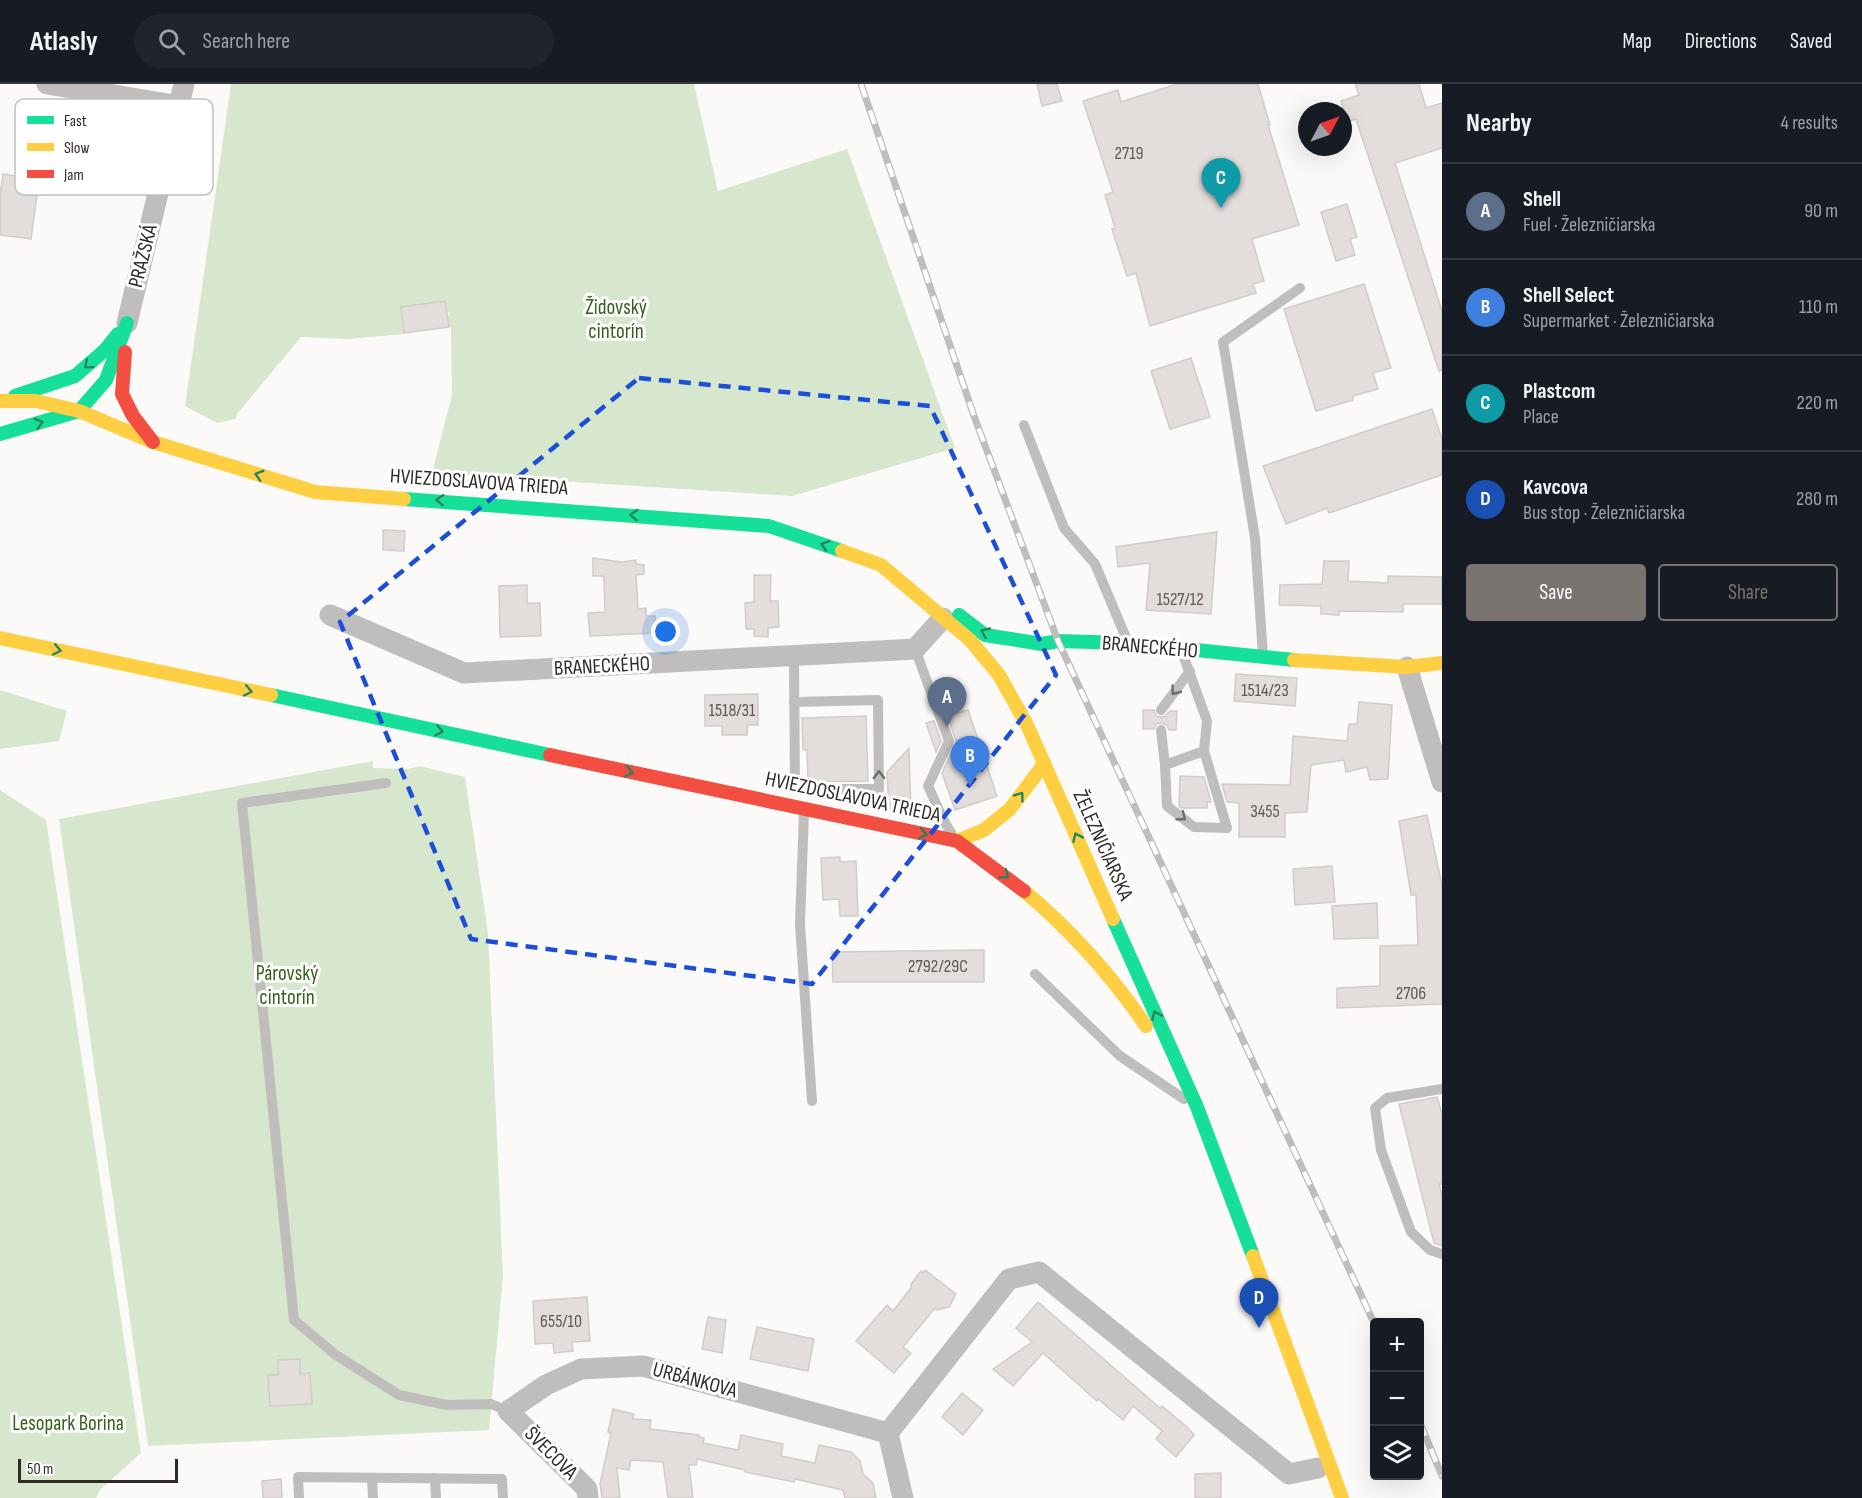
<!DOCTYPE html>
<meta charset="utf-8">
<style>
:root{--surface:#171b24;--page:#20242c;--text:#f1f3f6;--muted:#9ea1a6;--line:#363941;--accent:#797370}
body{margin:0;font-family:"Sofia Sans Condensed",sans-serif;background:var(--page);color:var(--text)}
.controls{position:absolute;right:18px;bottom:18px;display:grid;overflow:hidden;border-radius:6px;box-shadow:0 6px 24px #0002}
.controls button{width:54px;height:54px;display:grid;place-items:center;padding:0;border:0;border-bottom:2px solid var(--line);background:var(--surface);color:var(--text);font:30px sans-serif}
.compass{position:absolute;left:1298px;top:18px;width:54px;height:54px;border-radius:50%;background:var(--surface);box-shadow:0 6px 24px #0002;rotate:49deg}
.scale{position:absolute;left:18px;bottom:15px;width:160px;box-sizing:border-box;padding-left:6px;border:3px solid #322a26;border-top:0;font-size:16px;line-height:21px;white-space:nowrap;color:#322a26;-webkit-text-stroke:4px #fff;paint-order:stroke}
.you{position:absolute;left:666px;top:548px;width:21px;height:21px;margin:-15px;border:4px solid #fff;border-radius:50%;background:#1a73e8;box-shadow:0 0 0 9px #1a73e833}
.badge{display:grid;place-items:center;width:39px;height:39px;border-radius:50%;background:var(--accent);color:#fff;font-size:20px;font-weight:700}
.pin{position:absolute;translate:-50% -50px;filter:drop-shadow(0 2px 3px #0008)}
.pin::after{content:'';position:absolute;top:32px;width:21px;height:18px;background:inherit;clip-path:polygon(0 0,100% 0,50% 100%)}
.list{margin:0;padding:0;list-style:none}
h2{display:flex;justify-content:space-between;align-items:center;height:78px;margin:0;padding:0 24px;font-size:26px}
h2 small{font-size:20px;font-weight:400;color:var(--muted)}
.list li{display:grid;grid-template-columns:39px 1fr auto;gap:18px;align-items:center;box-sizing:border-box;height:96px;padding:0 24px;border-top:2px solid var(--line)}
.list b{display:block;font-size:22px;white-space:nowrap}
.list p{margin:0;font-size:20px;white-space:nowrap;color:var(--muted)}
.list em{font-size:20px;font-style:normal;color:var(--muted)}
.actions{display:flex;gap:12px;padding:18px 24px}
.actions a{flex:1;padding:14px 0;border:2px solid var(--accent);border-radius:6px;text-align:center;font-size:21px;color:var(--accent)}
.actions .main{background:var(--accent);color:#fff}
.icon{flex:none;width:33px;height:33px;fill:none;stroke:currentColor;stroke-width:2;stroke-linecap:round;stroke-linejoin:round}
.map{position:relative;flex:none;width:1442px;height:1414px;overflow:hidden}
header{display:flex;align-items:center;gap:36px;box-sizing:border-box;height:84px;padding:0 30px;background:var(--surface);border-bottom:2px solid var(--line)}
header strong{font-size:28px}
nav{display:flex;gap:33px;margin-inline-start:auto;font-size:21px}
.search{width:420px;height:54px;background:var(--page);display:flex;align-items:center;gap:15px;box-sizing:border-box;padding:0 21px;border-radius:33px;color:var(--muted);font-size:22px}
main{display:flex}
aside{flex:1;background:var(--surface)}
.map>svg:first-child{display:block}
</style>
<header>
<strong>Atlasly</strong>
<div class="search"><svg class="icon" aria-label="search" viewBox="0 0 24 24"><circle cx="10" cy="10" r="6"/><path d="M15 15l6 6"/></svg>Search here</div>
<nav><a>Map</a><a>Directions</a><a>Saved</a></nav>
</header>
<main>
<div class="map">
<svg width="1442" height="1414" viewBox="0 0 1442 1414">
<rect width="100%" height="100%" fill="#fcfaf8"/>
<g fill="#d7e7cd">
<polygon points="231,0 694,0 718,107 847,65 955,364 792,412 432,389 452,311 451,243 449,243 447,232 450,231 449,228 447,228 445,217 401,223 404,250 348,255 301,253 237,330 236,335 217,339 185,322"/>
<polygon points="0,606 67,627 59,657 0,665"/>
<polygon points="373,677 373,684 408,685 420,682 465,693 488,849 503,1193 489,1346 148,1362 59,735"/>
<polygon points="0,706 46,736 141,1369 100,1406 96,1414 0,1414"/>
</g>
<g fill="#e3dedc" stroke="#d1ccc9" stroke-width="1.5">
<polygon points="1037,0 1057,0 1062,17 1042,22"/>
<polygon points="1177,0 1258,0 1270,41 1268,41 1299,141 1252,155 1264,197 1253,200 1256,209 1150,242 1136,189 1127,192 1112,145 1115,144 1105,111 1113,108 1083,17 1118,6 1121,18"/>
<polygon points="1355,0 1419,0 1426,24 1442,19 1442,64 1395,79 1442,227 1442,286 1439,287 1356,35 1347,38 1341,17 1359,11"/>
<polygon points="3,90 39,96 31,155 0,151 0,111"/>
<polygon points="1347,120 1357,153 1350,155 1355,171 1336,177 1321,128"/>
<polygon points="1364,200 1391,284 1373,289 1378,305 1353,312 1353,316 1316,327 1284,225"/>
<polygon points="445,217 449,243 404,249 401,223"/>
<polygon points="1191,274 1210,333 1170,345 1151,287"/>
<polygon points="1432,325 1442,355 1442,391 1329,429 1327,424 1286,440 1263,382"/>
<polygon points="383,446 405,447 404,467 383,466"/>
<polygon points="1217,448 1211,530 1146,526 1150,479 1118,483 1116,463"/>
<polygon points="593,474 621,478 636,476 636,480 644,481 644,490 636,491 638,525 646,524 646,532 655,532 655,549 590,552 588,529 605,528 604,492 593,492"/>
<polygon points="1324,477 1349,477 1348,497 1388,499 1388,492 1442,493 1442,520 1403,520 1403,528 1339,527 1339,531 1321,530 1321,522 1279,521 1280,501 1322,500"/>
<polygon points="754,491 771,491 770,517 778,517 779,543 768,544 768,553 754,552 754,545 746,545 745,519 754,518"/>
<polygon points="527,501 527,519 540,519 541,552 500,553 499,502"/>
<polygon points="1236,590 1297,594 1295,622 1234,617"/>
<polygon points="758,610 758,641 748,641 747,651 722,651 722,642 705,642 705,611"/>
<polygon points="1359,618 1392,621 1388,695 1370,696 1367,683 1346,688 1344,676 1311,681 1307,728 1285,729 1285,753 1239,753 1239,719 1227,718 1222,700 1290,701 1293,652 1347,657 1349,640 1357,640"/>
<polygon points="968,626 997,712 955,726 942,689 956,658 948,632"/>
<polygon points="1143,626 1154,626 1156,632 1161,633 1164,633 1170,627 1177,627 1176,646 1169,646 1167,641 1161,639 1156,640 1154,645 1143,645"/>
<polygon points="866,632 868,697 808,698 807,666 803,666 802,634"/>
<polygon points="934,637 941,657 936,668 926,639"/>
<polygon points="909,664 911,729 909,729 889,725 887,688"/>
<polygon points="1180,692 1204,693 1211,718 1207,718 1207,724 1181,724 1179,722"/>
<polygon points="1427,731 1442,801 1442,920 1337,924 1337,904 1380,902 1380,862 1418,861 1416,811 1411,811 1399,737"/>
<polygon points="840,773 840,778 856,777 858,832 840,832 839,815 823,816 821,774"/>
<polygon points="1332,782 1335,818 1295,821 1293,785"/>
<polygon points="1377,819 1378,854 1334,855 1332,822"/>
<polygon points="984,866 984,898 833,898 832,868"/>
<polygon points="1437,1013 1442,1030 1442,1100 1439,1100 1442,1111 1442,1162 1434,1159 1399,1020"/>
<polygon points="925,1186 956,1210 949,1223 937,1226 935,1224 903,1263 911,1269 894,1289 856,1257 887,1221 893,1227 911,1204 911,1200 921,1187 923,1189"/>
<polygon points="587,1213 590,1257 572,1258 573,1267 554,1269 553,1259 535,1260 533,1217"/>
<polygon points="1038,1218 1160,1324 1162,1322 1188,1344 1194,1351 1176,1373 1156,1355 1162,1347 1133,1322 1123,1336 1098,1315 1097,1317 1043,1269 1013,1302 993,1285 1032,1258 1016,1244"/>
<polygon points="708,1233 726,1236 722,1269 702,1265"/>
<polygon points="757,1243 814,1255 808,1287 750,1275"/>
<polygon points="300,1275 300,1290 310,1289 312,1320 270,1322 268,1291 278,1291 278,1276"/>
<polygon points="962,1309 983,1326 963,1351 942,1333"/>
<polygon points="613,1325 634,1330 633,1335 651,1336 650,1345 699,1351 699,1353 704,1354 703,1359 738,1366 741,1351 783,1360 781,1372 815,1379 819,1361 851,1368 860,1377 863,1390 873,1399 876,1414 845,1414 843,1406 795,1395 794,1398 745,1388 745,1386 697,1375 696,1381 689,1381 693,1414 668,1414 663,1378 631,1376 629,1386 617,1384 620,1414 602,1414 600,1400 611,1349 608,1348"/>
<polygon points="1221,1389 1221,1414 1195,1414 1195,1390"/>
<polygon points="281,1395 282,1414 263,1414 262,1397"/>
</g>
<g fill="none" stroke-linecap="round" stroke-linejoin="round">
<g stroke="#c0bebc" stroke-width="10">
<polyline points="1024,341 1064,444 1095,480 1127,556"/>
<polyline points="915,565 949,657 928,702 944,737 952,750"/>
<polyline points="1182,568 1207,637 1204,667 1227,744 1194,743 1167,722 1165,681 1204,667"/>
<polyline points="1263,572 1255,454 1223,258 1300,204"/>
<polyline points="794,618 878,616 879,705 795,705 794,571"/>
<polyline points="1161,626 1190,587"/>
<polyline points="1161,646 1165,681"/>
<polyline points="386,699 242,719 294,1236 336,1271 399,1311 447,1321 491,1320 508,1327"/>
<polyline points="804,727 800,840 812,1017"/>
<polyline points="1035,890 1120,972 1184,1015"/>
<polyline points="1442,1005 1387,1014 1375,1024 1381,1066 1411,1148 1430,1166 1442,1170"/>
<polyline points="372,1394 373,1414"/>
<polyline points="435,1394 436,1414"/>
<polyline points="299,1414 298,1393 502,1395 503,1414"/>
</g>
<g stroke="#c0bebc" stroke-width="21">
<polyline points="47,0 180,22"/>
<polyline points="127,239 184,0"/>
<polyline points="330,531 464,589 915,565 943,534"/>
<polyline points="1407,583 1442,698"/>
<polyline points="888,1349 1009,1195 1039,1188 1289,1390 1318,1384"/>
<polyline points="888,1349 903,1414"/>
<polyline points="588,1414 587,1405 508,1327 546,1301 581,1285 643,1282 888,1349"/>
</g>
<g stroke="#16e098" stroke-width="14">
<polyline points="15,312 75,292 105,266 118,250"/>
<polyline points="0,350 79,327 106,296 127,239"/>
<polyline points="404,415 769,442 842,467"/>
<polyline points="959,531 985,551 1042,560 1058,557 1128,559 1294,576"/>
<polyline points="271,611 550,671"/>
<polyline points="1113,835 1197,1023 1253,1172"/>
</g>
<g stroke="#ffcf43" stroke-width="14">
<polyline points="0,317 36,317 79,327 153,358 315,408 404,415"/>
<polyline points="842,467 881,481 970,556 999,591 1027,641 1113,835"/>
<polyline points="0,554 271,611"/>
<polyline points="1294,576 1407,583 1442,579"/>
<polyline points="957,757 984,746 1010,725 1044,680"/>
<path d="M1024,807C1071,846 1111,891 1146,942"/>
<polyline points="1253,1172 1342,1414"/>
</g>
<g stroke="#f24e42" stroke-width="14">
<polyline points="125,268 122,310 133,332 153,358"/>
<polyline points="550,671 957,757 1024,807"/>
</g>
<g stroke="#c0bdbc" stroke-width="7">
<g id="rail">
<polyline points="861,0 974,332 1058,557 1374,1239"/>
<polyline points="1420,1339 1442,1392"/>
</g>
</g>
<use href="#rail" stroke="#fff" stroke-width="4.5" stroke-dasharray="14" stroke-linecap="butt"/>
</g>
<defs><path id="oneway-chevron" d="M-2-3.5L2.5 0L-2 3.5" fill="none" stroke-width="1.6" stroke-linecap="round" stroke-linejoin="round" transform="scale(1.5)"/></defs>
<g stroke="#24855f">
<use href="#oneway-chevron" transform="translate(88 281) rotate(140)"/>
<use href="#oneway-chevron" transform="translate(39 339) rotate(-17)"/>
<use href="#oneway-chevron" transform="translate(259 391) rotate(-163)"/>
<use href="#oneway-chevron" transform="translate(440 416) rotate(-176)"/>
<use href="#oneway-chevron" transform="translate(634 431) rotate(-176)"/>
<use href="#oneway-chevron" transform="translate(825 461) rotate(-161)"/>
<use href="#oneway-chevron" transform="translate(985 548) rotate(-155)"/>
<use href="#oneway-chevron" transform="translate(57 566) rotate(12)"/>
<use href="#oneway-chevron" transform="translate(248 607) rotate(12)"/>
<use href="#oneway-chevron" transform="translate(439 647) rotate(12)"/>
<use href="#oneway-chevron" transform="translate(629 688) rotate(12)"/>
<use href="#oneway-chevron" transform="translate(1020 712) rotate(-54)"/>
<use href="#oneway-chevron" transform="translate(923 750) rotate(12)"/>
<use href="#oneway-chevron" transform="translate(1077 753) rotate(-114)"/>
<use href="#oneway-chevron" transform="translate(1005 791) rotate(37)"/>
<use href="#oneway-chevron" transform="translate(1156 931) rotate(-114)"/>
</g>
<g stroke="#726d6a">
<use href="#oneway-chevron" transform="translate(1175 607) rotate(127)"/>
<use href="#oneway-chevron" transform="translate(879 691) rotate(-90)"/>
<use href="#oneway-chevron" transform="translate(1182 733) rotate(38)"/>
</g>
<path fill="none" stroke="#1d4ed8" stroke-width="4.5" stroke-dasharray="12 8" stroke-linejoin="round" d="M639,294L930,322L1056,591L812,900L471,855L340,538Z"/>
<g text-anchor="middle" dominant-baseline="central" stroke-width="6" stroke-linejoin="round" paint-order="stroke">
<g font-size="18" fill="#5e5754">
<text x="1129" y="69">2719</text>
<text x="1180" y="515">1527/12</text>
<text x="1265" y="606">1514/23</text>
<text x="732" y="626">1518/31</text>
<text x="1265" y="727">3455</text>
<text x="938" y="882">2792/29C</text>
<text x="1411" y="909">2706</text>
<text x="561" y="1237">655/10</text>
</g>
<g font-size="21" fill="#322a26" stroke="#fff">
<text transform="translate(143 172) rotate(-76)">PRAŽSKÁ</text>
<text transform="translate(479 398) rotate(4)">HVIEZDOSLAVOVA TRIEDA</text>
<text transform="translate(1150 563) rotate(5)">BRANECKÉHO</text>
<text transform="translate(602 582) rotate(-3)">BRANECKÉHO</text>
<text transform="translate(853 713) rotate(12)">HVIEZDOSLAVOVA TRIEDA</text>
<text transform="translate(1103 761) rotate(66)">ŽELEZNIČIARSKA</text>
<text transform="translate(695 1296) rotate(15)">URBÁNKOVA</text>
<text transform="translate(551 1369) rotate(45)">ŠVECOVA</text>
</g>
<g font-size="21" fill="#36601b" stroke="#fff">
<text x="616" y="223">Židovský<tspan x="616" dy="24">cintorín</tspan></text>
<text x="287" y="889">Párovský<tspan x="287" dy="24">cintorín</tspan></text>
<text x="68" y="1339">Lesopark Borina</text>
</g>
</g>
<rect x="15" y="15" width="198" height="96" rx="9" fill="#fff" stroke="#c2bfbe" stroke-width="1.5"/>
<rect x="27" y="32" width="27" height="8" fill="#16e098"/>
<rect x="27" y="59" width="27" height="8" fill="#ffcf43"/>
<rect x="27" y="86" width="27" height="8" fill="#f24e42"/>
<g font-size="16" fill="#322a26">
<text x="64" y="42">Fast</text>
<text x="64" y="69">Slow</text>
<text x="64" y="96">Jam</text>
</g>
</svg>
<div class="controls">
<button>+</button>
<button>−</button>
<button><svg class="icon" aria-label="layers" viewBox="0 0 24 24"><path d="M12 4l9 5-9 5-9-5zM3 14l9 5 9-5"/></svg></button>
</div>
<svg class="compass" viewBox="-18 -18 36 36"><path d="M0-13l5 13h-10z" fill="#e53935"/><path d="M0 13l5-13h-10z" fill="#9ea1a6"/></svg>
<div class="scale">50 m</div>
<div class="you"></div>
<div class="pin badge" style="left:947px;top:643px;background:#5c6f8a">A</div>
<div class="pin badge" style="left:970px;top:702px;background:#3f7fe0">B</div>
<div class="pin badge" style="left:1221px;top:124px;background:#0f9aa8">C</div>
<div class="pin badge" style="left:1259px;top:1244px;background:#1a4fb4">D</div>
</div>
<aside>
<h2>Nearby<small>4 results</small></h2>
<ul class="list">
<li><span class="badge" style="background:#5c6f8a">A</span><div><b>Shell</b><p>Fuel · Železničiarska</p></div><em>90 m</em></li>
<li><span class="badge" style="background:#3f7fe0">B</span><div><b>Shell Select</b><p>Supermarket · Železničiarska</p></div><em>110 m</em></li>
<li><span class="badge" style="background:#0f9aa8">C</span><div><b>Plastcom</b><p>Place</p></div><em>220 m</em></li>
<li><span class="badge" style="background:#1a4fb4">D</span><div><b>Kavcova</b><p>Bus stop · Železničiarska</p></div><em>280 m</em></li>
</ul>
<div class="actions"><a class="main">Save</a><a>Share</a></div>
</aside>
</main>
